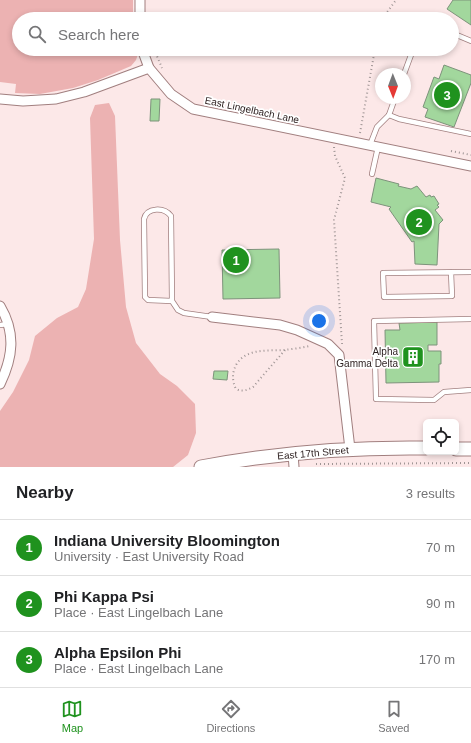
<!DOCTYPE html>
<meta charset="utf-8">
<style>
:root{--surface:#fff;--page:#f6f6f6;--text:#202124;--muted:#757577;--line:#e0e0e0;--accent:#1f921e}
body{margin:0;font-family:Helvetica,sans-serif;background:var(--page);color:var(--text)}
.controls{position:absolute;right:12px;bottom:12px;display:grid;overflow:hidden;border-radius:6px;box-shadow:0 2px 6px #0003}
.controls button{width:36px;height:36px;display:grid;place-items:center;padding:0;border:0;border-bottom:1px solid var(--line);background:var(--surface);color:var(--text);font:20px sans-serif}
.compass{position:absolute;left:375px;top:68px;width:36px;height:36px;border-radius:50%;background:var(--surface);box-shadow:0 2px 6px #0003;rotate:179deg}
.you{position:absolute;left:319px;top:321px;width:14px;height:14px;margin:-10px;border:3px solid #fff;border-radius:50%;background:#1a73e8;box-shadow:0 0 0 6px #1a73e833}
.badge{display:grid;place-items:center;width:26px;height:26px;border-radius:50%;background:var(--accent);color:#fff;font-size:13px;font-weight:700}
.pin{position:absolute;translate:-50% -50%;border:2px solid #fff;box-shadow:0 1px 4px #0006}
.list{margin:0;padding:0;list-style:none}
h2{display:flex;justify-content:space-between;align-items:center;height:52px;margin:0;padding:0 16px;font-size:17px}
h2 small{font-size:13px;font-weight:400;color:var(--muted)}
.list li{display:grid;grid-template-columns:26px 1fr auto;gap:12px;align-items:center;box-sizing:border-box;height:56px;padding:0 16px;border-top:1px solid var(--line)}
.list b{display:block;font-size:15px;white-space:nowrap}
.list p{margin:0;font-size:13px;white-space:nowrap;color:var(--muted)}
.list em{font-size:13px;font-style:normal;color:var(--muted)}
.icon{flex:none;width:22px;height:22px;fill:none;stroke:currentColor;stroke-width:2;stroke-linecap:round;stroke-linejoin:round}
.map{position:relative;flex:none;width:471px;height:467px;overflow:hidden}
.search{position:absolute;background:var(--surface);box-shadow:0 2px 6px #0003;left:12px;right:12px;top:12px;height:44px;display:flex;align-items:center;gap:10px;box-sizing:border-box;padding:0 14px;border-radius:22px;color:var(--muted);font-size:15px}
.sheet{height:220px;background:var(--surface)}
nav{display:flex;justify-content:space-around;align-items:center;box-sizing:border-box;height:56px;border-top:1px solid var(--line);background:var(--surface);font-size:11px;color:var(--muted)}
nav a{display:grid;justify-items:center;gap:2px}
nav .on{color:var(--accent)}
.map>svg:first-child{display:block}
</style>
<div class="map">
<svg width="471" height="467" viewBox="0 0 471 467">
<rect width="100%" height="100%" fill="#fcf4f4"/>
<path fill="#fce8e8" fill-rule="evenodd" d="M0,0H471V467H0ZM19,19H452V49H19ZM381,74H405V98H381ZM426,422H456V452H426Z"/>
<g fill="#ecb2b2">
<polygon points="0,0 133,0 133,19 19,19 19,49 137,49 138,54 136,60 131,66 98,80 73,88 40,94 15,93 16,84 0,82"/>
<polygon points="109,103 115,116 120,240 126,307 136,343 160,374 177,386 195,404 196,433 188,455 173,467 0,467 0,411 13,392 29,360 35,336 57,318 78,307 86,289 94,239 90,118 95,105"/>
</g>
<g fill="#a2d79d" stroke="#7d937b">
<polygon points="453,0 471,0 471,25 447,9"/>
<polygon points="444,65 471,75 471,83 454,127 425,117 428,109 423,107 434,77 439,79"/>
<polygon points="151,99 160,99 159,121 150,121"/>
<polygon points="376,178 399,184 398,186 411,189 417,186 426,197 430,195 431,197 434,196 439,204 437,205 439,207 435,210 443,220 439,224 437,265 415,264 414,241 412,242 389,209 391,207 371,202"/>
<polygon points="279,249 280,298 223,299 222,250"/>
<polygon points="437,322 437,345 428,345 428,351 441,351 441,364 439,364 439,382 386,383 385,330 400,330 399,323"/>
<polygon points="214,371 228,371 227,380 213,379"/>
</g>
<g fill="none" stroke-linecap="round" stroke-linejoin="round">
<g stroke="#a17f7f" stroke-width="6">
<g id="service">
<polyline points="452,33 471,41"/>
<polyline points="404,74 411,55"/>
<polyline points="395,98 389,115 399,119 471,134"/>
<polyline points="370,145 377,127 389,115"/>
<polyline points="372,174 378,147"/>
<polyline points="451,272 452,296 384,297 383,273 471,272"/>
<path d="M172,301L148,300L145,297L144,219C147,207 164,207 171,216L172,301L178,310L184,313L212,317"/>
<polyline points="471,319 374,321 376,399 434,400 444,392 471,390"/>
<polyline points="0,325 8,324"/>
</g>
</g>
<g stroke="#a17f7f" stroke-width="11">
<g id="minor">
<polyline points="140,0 140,19"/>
<polyline points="142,49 149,68 171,94 193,109 471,166"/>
<polyline points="0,99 23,101 56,99 84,92 149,68"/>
<path d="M0,306C16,333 13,357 0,384"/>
<polyline points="212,317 280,325 297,330 328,344 339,355 350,449"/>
<polyline points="293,454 294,467"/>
</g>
</g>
<g stroke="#a17f7f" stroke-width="15">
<g id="secondary">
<polyline points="456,449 471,449"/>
<path d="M201,467C274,453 352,447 426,448"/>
</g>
</g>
<g stroke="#9f9595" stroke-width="2" stroke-dasharray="1 3" stroke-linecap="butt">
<polyline points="384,19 385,15 396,0"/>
<polyline points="154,49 162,68"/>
<polyline points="360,133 375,49"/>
<polyline points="334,147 335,156 345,178 334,220 342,344"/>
<polyline points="451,151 471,155"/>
<path d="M285,350L253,387C247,390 243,392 236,389C232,381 232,373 236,365C246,348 267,351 284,350C292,349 301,348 309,346"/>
<polyline points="316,464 471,463"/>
</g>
<use href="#service" stroke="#fff" stroke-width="4.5"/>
<use href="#minor" stroke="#fff" stroke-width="9"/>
<use href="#secondary" stroke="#fff" stroke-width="13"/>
</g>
<defs>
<g id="building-square" transform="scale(1.15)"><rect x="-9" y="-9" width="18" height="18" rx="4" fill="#1f921e" stroke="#fff"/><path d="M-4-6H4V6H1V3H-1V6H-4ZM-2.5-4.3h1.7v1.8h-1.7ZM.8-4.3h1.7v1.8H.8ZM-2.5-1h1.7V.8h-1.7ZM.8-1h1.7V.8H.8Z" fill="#fff"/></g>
</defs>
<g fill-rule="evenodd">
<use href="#building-square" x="413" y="357"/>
</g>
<g text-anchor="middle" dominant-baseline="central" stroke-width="3.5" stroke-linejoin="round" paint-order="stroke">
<g font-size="10" fill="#2a1d1d" stroke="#fff">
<text transform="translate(252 110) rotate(12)">East Lingelbach Lane</text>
<text transform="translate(313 453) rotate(-5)">East 17th Street</text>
</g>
<g font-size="10" fill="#2a1d1d" stroke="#fff" text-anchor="end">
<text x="398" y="351">Alpha<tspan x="398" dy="12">Gamma Delta</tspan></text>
</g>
</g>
</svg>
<div class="controls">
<button><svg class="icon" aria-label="locate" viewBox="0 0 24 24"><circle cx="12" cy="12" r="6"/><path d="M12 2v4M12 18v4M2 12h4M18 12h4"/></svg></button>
</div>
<svg class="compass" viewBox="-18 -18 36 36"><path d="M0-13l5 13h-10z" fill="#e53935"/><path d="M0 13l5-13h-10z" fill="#757577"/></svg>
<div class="you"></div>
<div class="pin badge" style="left:236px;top:260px">1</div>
<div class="pin badge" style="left:419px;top:222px">2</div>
<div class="pin badge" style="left:447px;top:95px">3</div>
<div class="search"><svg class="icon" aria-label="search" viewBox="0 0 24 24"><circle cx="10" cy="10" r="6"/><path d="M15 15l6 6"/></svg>Search here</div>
</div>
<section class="sheet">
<h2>Nearby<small>3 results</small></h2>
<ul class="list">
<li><span class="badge">1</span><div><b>Indiana University Bloomington</b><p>University · East University Road</p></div><em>70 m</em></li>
<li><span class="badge">2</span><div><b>Phi Kappa Psi</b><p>Place · East Lingelbach Lane</p></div><em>90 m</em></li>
<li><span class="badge">3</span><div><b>Alpha Epsilon Phi</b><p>Place · East Lingelbach Lane</p></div><em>170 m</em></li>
</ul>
</section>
<nav>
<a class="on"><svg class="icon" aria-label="map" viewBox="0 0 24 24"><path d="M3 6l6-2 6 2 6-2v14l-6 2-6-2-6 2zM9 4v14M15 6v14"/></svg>Map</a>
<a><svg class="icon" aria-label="directions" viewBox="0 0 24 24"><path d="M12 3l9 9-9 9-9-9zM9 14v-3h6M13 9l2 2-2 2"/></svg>Directions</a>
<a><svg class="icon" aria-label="saved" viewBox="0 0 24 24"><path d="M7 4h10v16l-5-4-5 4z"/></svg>Saved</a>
</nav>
